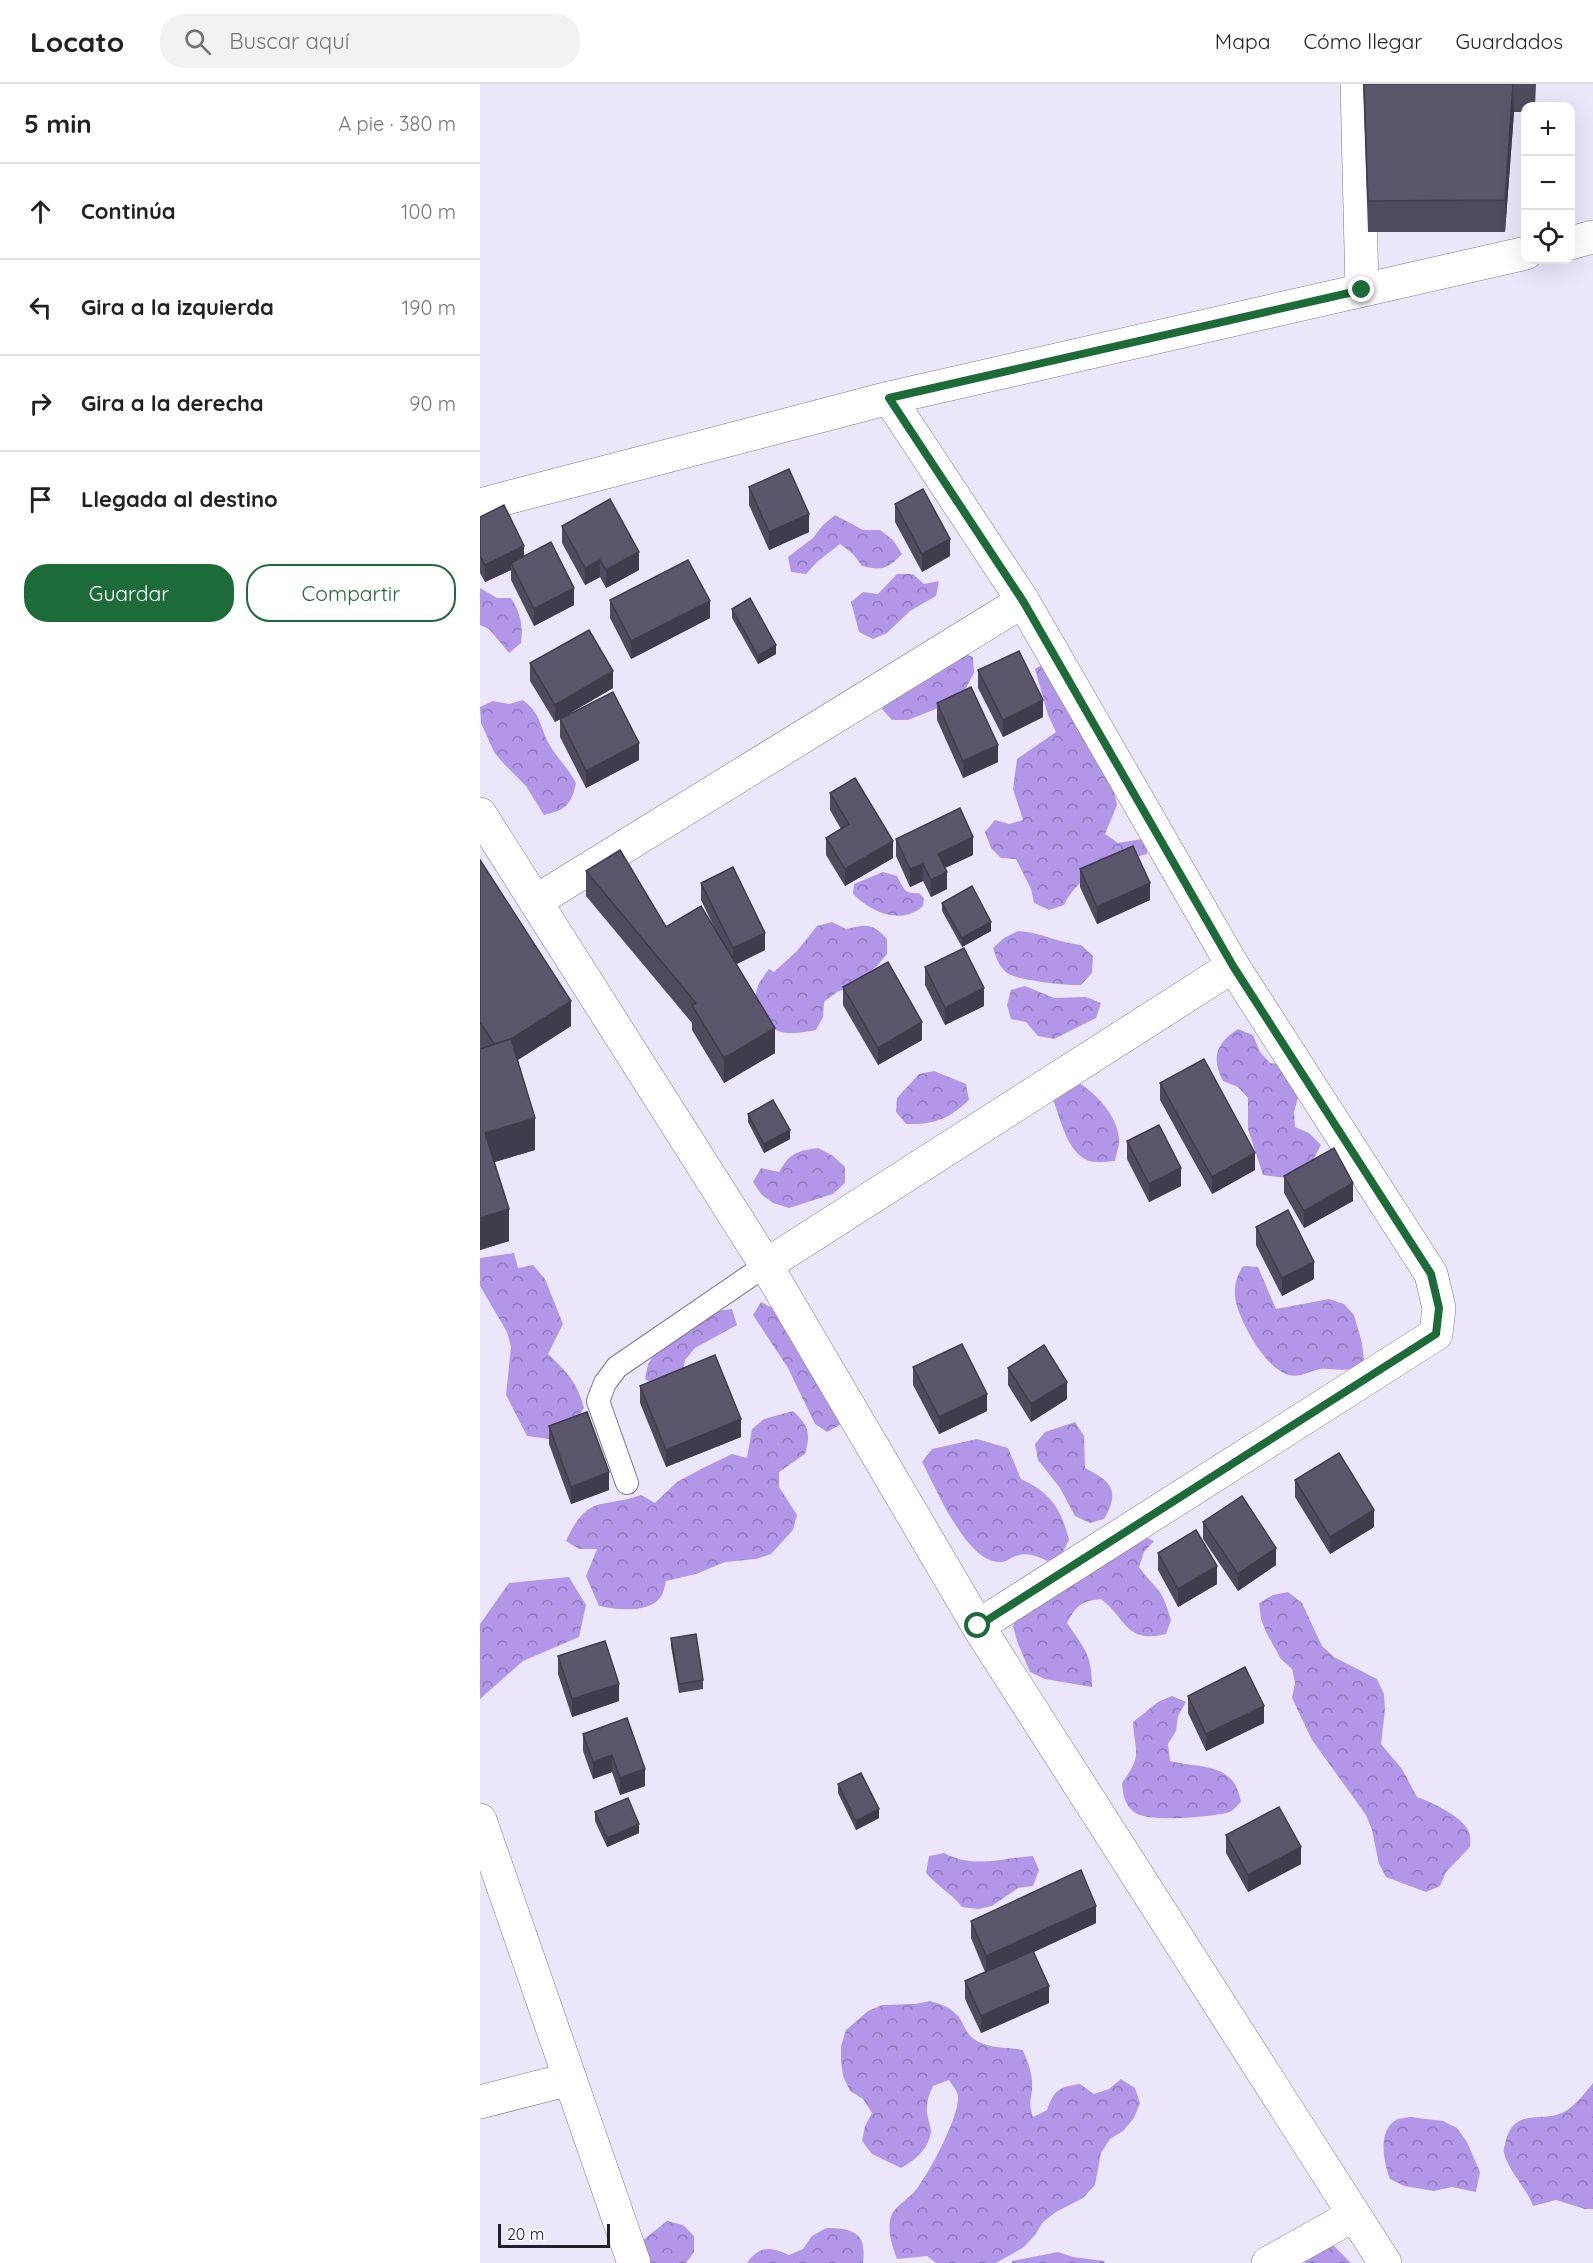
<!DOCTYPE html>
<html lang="es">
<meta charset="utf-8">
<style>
:root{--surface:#fff;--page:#f2f2f2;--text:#202124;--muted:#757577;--line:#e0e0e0;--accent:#1e6b3a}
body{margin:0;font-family:Quicksand,sans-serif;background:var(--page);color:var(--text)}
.controls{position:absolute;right:18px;top:18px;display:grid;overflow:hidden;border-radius:12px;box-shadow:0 6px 24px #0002}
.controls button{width:54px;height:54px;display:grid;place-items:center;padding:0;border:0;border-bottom:2px solid var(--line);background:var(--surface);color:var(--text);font:30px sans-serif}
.scale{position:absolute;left:18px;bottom:15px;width:112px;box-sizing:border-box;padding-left:6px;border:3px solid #222029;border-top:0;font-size:16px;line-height:21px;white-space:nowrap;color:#222029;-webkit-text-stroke:4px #f7f6fb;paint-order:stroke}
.stop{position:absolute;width:18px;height:18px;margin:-14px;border:4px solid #1e6b3a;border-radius:50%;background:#fff}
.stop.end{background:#1e6b3a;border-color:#fff;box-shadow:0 2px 6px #0008}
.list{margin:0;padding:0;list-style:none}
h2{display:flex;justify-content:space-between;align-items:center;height:78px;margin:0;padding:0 24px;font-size:26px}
h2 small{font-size:20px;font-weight:400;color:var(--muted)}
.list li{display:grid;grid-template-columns:39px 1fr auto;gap:18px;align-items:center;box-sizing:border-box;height:96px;padding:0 24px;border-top:2px solid var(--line)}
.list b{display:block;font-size:22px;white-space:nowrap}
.list em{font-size:20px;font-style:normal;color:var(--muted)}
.actions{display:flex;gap:12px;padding:18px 24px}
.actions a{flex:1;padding:14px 0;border:2px solid var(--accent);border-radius:24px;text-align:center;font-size:21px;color:var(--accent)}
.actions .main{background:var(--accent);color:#fff}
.icon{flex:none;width:33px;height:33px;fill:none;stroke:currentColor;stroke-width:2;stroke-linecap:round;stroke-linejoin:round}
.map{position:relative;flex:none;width:1113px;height:2179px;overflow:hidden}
header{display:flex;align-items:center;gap:36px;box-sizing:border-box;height:84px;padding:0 30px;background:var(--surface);border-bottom:2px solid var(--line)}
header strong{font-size:28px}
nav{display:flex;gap:33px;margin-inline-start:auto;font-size:21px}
.search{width:420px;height:54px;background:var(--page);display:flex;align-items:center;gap:15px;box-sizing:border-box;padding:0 21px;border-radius:24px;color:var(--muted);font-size:22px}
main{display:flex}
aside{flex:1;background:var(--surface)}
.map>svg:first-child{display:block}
</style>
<header>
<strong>Locato</strong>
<div class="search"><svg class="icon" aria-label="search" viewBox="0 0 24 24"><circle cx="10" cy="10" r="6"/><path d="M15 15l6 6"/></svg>Buscar aquí</div>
<nav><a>Mapa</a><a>Cómo llegar</a><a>Guardados</a></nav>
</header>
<main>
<aside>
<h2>5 min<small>A pie · 380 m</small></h2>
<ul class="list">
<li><svg class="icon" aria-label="ahead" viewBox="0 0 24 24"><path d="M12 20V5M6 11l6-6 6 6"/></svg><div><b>Continúa</b></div><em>100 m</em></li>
<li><svg class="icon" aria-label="left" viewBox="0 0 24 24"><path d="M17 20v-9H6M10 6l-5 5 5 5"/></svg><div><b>Gira a la izquierda</b></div><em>190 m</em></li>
<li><svg class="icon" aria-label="right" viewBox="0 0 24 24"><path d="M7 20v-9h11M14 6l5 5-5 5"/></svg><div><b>Gira a la derecha</b></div><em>90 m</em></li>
<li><svg class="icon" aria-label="arrive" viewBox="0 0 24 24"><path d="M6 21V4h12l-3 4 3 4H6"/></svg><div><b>Llegada al destino</b></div></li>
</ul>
<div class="actions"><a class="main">Guardar</a><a>Compartir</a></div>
</aside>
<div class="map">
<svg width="1113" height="2179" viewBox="0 0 1113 2179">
<defs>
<pattern id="forest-crowns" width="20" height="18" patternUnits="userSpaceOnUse" patternTransform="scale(1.5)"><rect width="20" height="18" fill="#b297e9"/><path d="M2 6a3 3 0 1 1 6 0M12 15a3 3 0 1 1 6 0" fill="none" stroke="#907bbd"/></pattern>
</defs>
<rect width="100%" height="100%" fill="#ece6fb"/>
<g fill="url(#forest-crowns)">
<path d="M355,431L383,446H400L413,456L422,470C408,485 402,487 382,482L373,470L360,460L337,478L326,490L311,488L308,473L333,454L343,441Z"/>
<polygon points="417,490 433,490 444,500 459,497 456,512 430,527 407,549 393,555 379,548 371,518 383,508 398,510"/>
<path d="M0,504L17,514H31C41,530 43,541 41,559L29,569L9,545L0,541Z"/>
<polygon points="478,568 493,573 494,589 486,604 476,617 428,636 412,636 402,625 411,611"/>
<path d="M568,577L633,703L637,721L625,750L638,759L668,754L667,770C632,780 601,787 584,821L569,826L554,819L551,805L536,775L521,774L511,764L505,748L515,736L529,740L543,736L533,705L537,675L576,648L568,631L555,585Z"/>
<path d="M43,616C62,631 59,641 69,660C77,674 89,685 96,699C91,721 86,726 64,731L46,702L24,680L14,668L1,639L0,623L13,617L29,620Z"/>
<path d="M403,788L417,792C423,803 424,811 439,809L444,814L443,822C421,842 391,828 373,810L374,800Z"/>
<path d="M352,838L366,845C386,840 393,839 407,855V870L397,882L373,902L357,908L344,918L343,933L336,946C322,949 300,953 289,941C283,934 279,923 274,915L279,899L289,885L294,888L317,867L337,842Z"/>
<path d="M538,847C560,848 579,859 601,861L613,872L612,889L601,901C588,902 537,896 527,889C519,883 516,873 513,864L524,854Z"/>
<polygon points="545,902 574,914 606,913 621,919 616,934 574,955 558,952 546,938 531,935 527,921 531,906"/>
<path d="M758,945L773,951L780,968L790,979L806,981L819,1010L814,1028L815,1043L829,1049L841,1061L833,1076L807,1094L783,1091L768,1045V1014L758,1003L743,997C731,974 736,959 758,945Z"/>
<path d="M454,987L486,1000L489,1016C469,1035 453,1041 426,1040L416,1028L417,1014L439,990Z"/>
<path d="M594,996C613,1006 637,1030 639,1054C640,1061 636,1070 635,1077C625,1078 611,1080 603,1074C586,1063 580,1033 573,1016Z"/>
<path d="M338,1064L353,1072L365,1083V1099L353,1110L309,1124L293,1119L281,1110L273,1098L281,1084L299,1088C310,1069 317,1067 338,1064Z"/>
<path d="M34,1169L38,1184L53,1181L65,1195L83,1240L68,1270C87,1288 97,1298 104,1324L95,1337L69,1355L47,1352L26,1311L31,1263L27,1248L0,1202V1174Z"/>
<path d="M763,1182L778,1183L796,1225L849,1215L864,1220L874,1231L882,1259L884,1276C881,1279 877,1282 873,1284C863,1288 850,1284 840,1285C830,1287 820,1294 809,1291C785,1285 758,1235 755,1213C754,1200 757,1192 763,1182Z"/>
<polygon points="281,1218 296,1226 367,1337 347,1348 335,1340 308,1284 273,1231"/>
<polygon points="252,1225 257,1241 215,1264 205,1276 202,1292 175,1302 165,1295 168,1280 194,1242 221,1229"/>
<path d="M313,1327C329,1342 331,1349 325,1370L299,1388V1403L317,1431L313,1446L291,1470L276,1475L245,1478L216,1490L186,1497C185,1501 184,1507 182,1511C171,1530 137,1526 119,1522L106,1492L117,1465H99L86,1457C108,1409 121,1425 161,1411L175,1419L197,1398L223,1384L252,1370L267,1374L272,1345L284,1335Z"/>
<path d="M595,1338L604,1352L605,1384C631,1397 641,1407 624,1435L610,1439L595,1432L580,1404L558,1376L555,1360L565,1348Z"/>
<path d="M497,1355L528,1364L541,1395C571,1409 581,1424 589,1456L581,1472L567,1477C557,1472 547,1468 536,1472C530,1474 525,1479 519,1478C486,1477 457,1406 442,1378L452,1365Z"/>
<path d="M659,1450L674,1457L664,1468L659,1483C665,1492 673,1499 679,1507C685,1515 688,1527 691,1536L686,1550C645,1560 647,1535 621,1515C601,1517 596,1522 587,1539C605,1565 612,1571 612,1603L565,1595L550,1588L537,1557L533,1542L539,1527Z"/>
<polygon points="89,1493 106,1521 99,1553 43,1577 0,1615 0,1540 29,1499"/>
<path d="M808,1508L822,1519L842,1562L854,1573L897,1595L904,1610L905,1626L901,1660L922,1685L937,1713C951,1718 984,1733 989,1748C991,1752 990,1759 990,1763L966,1788L960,1802L946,1808L906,1793L899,1780L892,1746L886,1731L832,1656L812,1614L815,1599L812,1585L801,1575L786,1548L781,1535L779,1519L793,1511Z"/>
<path d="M692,1612L706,1618L698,1632L696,1647L688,1660L690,1677C723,1685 754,1678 761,1718C757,1722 752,1728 746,1729C729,1733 667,1739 654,1728C644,1720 643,1710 642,1699C663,1670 655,1670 653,1638L678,1618Z"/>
<path d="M464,1769C494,1785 521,1774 553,1772L559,1786L553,1802L538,1804L512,1822L498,1825L482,1823C471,1809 457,1802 446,1789L449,1772Z"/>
<path d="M450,1917C461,1920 470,1923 478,1932C486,1942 484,1949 497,1957C511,1965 528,1963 543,1966C547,1977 552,1987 552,1999C553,2015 547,2014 553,2033L567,2026C574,2006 579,2003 600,2000L614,2010L629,2005L641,1995L655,2004L660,2019L654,2034L643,2047L630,2055L621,2069L615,2101L603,2114L576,2128L563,2138L555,2151L544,2163L516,2179H456L447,2172L417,2175C412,2162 406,2144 412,2130C416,2122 428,2115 435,2107C448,2091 480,2032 478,2012C477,2006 472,2001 469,1996L453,2002C448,2012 445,2022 448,2034C449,2039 451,2044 451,2048C448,2066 435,2076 421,2084L392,2070L382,2057L385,2042L392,2029L383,2015L370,2007L363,1992L361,1977V1962L366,1946L388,1927L402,1921L435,1920Z"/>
<path d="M1113,1999V2125H1105L1076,2116L1053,2122C1046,2103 1029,2088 1024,2069C1023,2065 1025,2061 1026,2056C1035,2023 1063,2039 1084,2028C1096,2021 1104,2010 1113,1999Z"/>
<path d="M930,2033L963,2037L977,2044L987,2058L1000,2088L996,2108L972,2103L954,2107L924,2102L910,2095C904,2079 897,2047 916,2036C919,2034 926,2034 930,2033Z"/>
<polygon points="187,2137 203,2141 214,2152 214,2168 206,2179 164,2179 162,2157"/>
<path d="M346,2144C374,2144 387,2149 383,2179H267C280,2161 290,2163 309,2171L323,2165L332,2152Z"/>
<polygon points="852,2160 871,2179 825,2179 823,2167"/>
<polygon points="578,2168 593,2173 624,2177 625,2179 532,2179 532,2177"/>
</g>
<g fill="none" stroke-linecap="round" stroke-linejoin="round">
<g stroke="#7e778f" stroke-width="24">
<polyline id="service" points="147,1399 118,1317 125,1299 137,1283 286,1181"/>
</g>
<g stroke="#7e778f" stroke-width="34">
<g id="minor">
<polyline points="877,0 882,206"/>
<polyline points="1090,159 1113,153"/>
<polyline points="409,314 543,517 753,882 951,1190 959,1224 956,1250 498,1542"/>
<polyline points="0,421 409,314 1046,169"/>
<polyline points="0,730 286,1181 498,1542 905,2179"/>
<polyline points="56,817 543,517"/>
<polyline points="286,1181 753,882"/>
<polyline points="0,1736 154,2179"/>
<polyline points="0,2018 90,1995"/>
<polyline points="788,2179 874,2131"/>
</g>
</g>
<use href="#service" stroke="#fff" stroke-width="22"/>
<use href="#minor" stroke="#fff" stroke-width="33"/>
</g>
<g fill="#4f4a5d">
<polygon points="883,0 1056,0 1055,22 1046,22 1046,28 1034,28 1025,148 888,148"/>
<polygon points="269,403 329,448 289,466 269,421"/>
<polygon points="415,420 470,472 442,488 415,438"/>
<polygon points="0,433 44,472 94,521 54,542 31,496 31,486 5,498 0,489"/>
<polygon points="82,442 159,486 126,504 120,493 105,501 82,459"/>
<polygon points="130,516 230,534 151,575 130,534"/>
<polygon points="252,525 296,570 278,580 252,534"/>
<polygon points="50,579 133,604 75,638 50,597"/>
<polygon points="498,586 563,633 523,653 498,604"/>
<polygon points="457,619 518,678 483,694 457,636"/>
<polygon points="80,635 159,676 106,704 80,653"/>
<polygon points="350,709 413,774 365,802 346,771 346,754 361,745 350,726"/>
<polygon points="416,755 493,771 465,784 467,805 451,813 443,797 430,803 416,772"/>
<polygon points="0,776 91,942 38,976 55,1066 14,1078 29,1157 0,1166"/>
<polygon points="600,785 670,816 617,840 600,803"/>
<polygon points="106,787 186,843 236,847 221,816 221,799 285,866 256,880 295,969 244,999 212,946 212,939 106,812"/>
<polygon points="462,819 511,847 482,863 462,827"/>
<polygon points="445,883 504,922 465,941 445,901"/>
<polygon points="363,903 442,956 398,981 363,921"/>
<polygon points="680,999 775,1086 732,1110 680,1016"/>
<polygon points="268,1030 310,1055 284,1069 268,1038"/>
<polygon points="647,1057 701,1102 669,1118 647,1075"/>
<polygon points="804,1092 873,1117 824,1144 804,1109"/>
<polygon points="776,1143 834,1195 802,1212 776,1161"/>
<polygon points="433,1283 507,1327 459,1350 433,1301"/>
<polygon points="528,1284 587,1315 551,1338 528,1301"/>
<polygon points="160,1302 261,1353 186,1383 160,1319"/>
<polygon points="69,1342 129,1406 91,1420 69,1360"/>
<polygon points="815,1396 894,1443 850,1470 815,1413"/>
<polygon points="723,1438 796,1481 758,1507 723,1455"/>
<polygon points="678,1469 737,1500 698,1523 678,1486"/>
<polygon points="191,1554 223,1596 223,1605 199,1609 191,1562"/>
<polygon points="78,1572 139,1617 92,1633 78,1590"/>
<polygon points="708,1612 784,1639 726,1667 708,1629"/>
<polygon points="147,1634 165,1702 140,1711 132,1688 113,1695 103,1667 103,1650"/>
<polygon points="358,1700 399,1734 376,1746 358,1709"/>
<polygon points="115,1728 159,1749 127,1763 115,1737"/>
<polygon points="746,1751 821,1780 768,1808 746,1769"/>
<polygon points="491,1837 616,1839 554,1868 569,1919 501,1949 485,1915 485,1897 505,1888 491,1854"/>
</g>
<g fill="#403c4c">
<polygon points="1033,0 1034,28 1025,148 1025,116"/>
<polygon points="329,430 329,448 289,466 289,448"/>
<polygon points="470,455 470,472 442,488 442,470"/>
<polygon points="44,462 44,479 31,479 31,486 5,498 5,481"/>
<polygon points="159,468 159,486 126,504 126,486"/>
<polygon points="120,476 120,493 105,501 105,484"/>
<polygon points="94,504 94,521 54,542 54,525"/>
<polygon points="230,517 230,534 151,575 151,557"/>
<polygon points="296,561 296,570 278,580 278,572"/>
<polygon points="133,587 133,604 75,638 75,621"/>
<polygon points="563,616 563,633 523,653 523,636"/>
<polygon points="159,659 159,676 106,704 106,687"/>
<polygon points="518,661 518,678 483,694 483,677"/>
<polygon points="493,753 493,771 458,787 458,770"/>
<polygon points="413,757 413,774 365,802 365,785"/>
<polygon points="443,780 443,797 430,803 430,785"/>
<polygon points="467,788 467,805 451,813 451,796"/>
<polygon points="670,799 670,816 617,840 617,823"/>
<polygon points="511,838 511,847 482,863 482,854"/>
<polygon points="285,849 285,866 253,882 253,864"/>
<polygon points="504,904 504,922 465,941 465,924"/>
<polygon points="91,917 91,942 17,989 17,964"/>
<polygon points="442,938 442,956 398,981 398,964"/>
<polygon points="295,944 295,969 244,999 244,974"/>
<polygon points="55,1034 55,1066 5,1081 5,1049"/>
<polygon points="310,1046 310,1055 284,1069 284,1060"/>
<polygon points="775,1069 775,1086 732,1110 732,1093"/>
<polygon points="701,1084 701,1102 669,1118 669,1100"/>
<polygon points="873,1099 873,1117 824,1144 824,1127"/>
<polygon points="29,1125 29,1157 0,1166 0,1134"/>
<polygon points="834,1178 834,1195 802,1212 802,1194"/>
<polygon points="587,1298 587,1315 551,1338 551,1320"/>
<polygon points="507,1310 507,1327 459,1350 459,1333"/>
<polygon points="261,1335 261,1353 186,1383 186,1366"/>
<polygon points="129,1388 129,1406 91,1420 91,1403"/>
<polygon points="894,1426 894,1443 850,1470 850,1453"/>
<polygon points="796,1464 796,1481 758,1507 758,1490"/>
<polygon points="737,1482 737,1500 698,1523 698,1505"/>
<polygon points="139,1600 139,1617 92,1633 92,1615"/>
<polygon points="784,1622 784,1639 726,1667 726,1650"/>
<polygon points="132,1671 132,1688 113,1695 113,1678"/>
<polygon points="165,1685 165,1702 140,1711 140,1694"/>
<polygon points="399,1725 399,1734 376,1746 376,1737"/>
<polygon points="159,1740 159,1749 127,1763 127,1754"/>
<polygon points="821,1763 821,1780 768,1808 768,1791"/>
<polygon points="616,1822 616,1839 506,1890 506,1872"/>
<polygon points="569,1902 569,1919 501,1949 501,1932"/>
</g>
<g fill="#5c566c" stroke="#403c4c" stroke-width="1.5">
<polygon points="884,0 1033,0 1025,116 888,117"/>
<polygon points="309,385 329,430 289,448 269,403"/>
<polygon points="443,405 470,455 442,470 415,420"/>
<polygon points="130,415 159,468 126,486 120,476 105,484 82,442"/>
<polygon points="24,421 44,462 5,481 0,472 0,433"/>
<polygon points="71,458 94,504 54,525 31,479"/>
<polygon points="208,476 230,517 151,557 130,516"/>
<polygon points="270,514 296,561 278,572 252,525"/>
<polygon points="109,546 133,587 75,621 50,579"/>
<polygon points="539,567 563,616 523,636 498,586"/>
<polygon points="491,603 518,661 483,677 457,619"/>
<polygon points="133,608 159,659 106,687 80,635"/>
<polygon points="375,694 413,757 365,785 346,754 369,740 350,709"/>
<polygon points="480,724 493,753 458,770 467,788 451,796 443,780 430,785 416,755"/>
<polygon points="653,762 670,799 617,823 600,785"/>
<polygon points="140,766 186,843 221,822 295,944 244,974 212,921 216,919 106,787"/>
<polygon points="0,776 91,917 31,955 14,960 0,938"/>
<polygon points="253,783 285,849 253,864 221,799"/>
<polygon points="492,802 511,838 482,854 462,819"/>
<polygon points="484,864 504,904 465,924 445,883"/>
<polygon points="408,878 442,938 398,964 363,903"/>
<polygon points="31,955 55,1034 5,1049 29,1125 0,1134 0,965"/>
<polygon points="724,975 775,1069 732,1093 680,999"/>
<polygon points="293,1016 310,1046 284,1060 268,1030"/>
<polygon points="679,1041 701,1084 669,1100 647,1057"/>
<polygon points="854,1064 873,1099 824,1127 804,1092"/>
<polygon points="808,1126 834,1178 802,1194 776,1143"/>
<polygon points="482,1260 507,1310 459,1333 433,1283"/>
<polygon points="564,1261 587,1298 551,1320 528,1284"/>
<polygon points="235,1271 261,1335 186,1366 160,1302"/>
<polygon points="107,1328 129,1388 91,1403 69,1342"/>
<polygon points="859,1369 894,1426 850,1453 815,1396"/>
<polygon points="762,1412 796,1464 758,1490 723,1438"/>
<polygon points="716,1446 737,1482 698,1505 678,1469"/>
<polygon points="216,1550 223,1596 199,1600 191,1554"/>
<polygon points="125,1557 139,1600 92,1615 78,1572"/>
<polygon points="765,1583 784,1622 726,1650 708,1612"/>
<polygon points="147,1634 165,1685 140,1694 132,1671 113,1678 103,1650"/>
<polygon points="381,1689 399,1725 376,1737 358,1700"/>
<polygon points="148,1714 159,1740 127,1754 115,1728"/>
<polygon points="799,1723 821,1763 768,1791 746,1751"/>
<polygon points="601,1786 616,1822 506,1872 491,1837"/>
<polygon points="553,1867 569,1902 501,1932 485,1897"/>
</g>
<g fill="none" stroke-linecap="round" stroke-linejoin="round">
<polyline stroke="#1e6b3a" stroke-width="8" points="498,1542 956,1250 959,1224 951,1190 753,882 543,517 409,314 882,206"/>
</g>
</svg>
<div class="controls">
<button>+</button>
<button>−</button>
<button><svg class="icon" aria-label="locate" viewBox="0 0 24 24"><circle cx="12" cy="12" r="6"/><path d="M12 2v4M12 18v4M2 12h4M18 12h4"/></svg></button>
</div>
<div class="scale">20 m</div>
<div class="stop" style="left:498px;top:1542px"></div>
<div class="stop end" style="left:882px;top:206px"></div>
</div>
</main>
